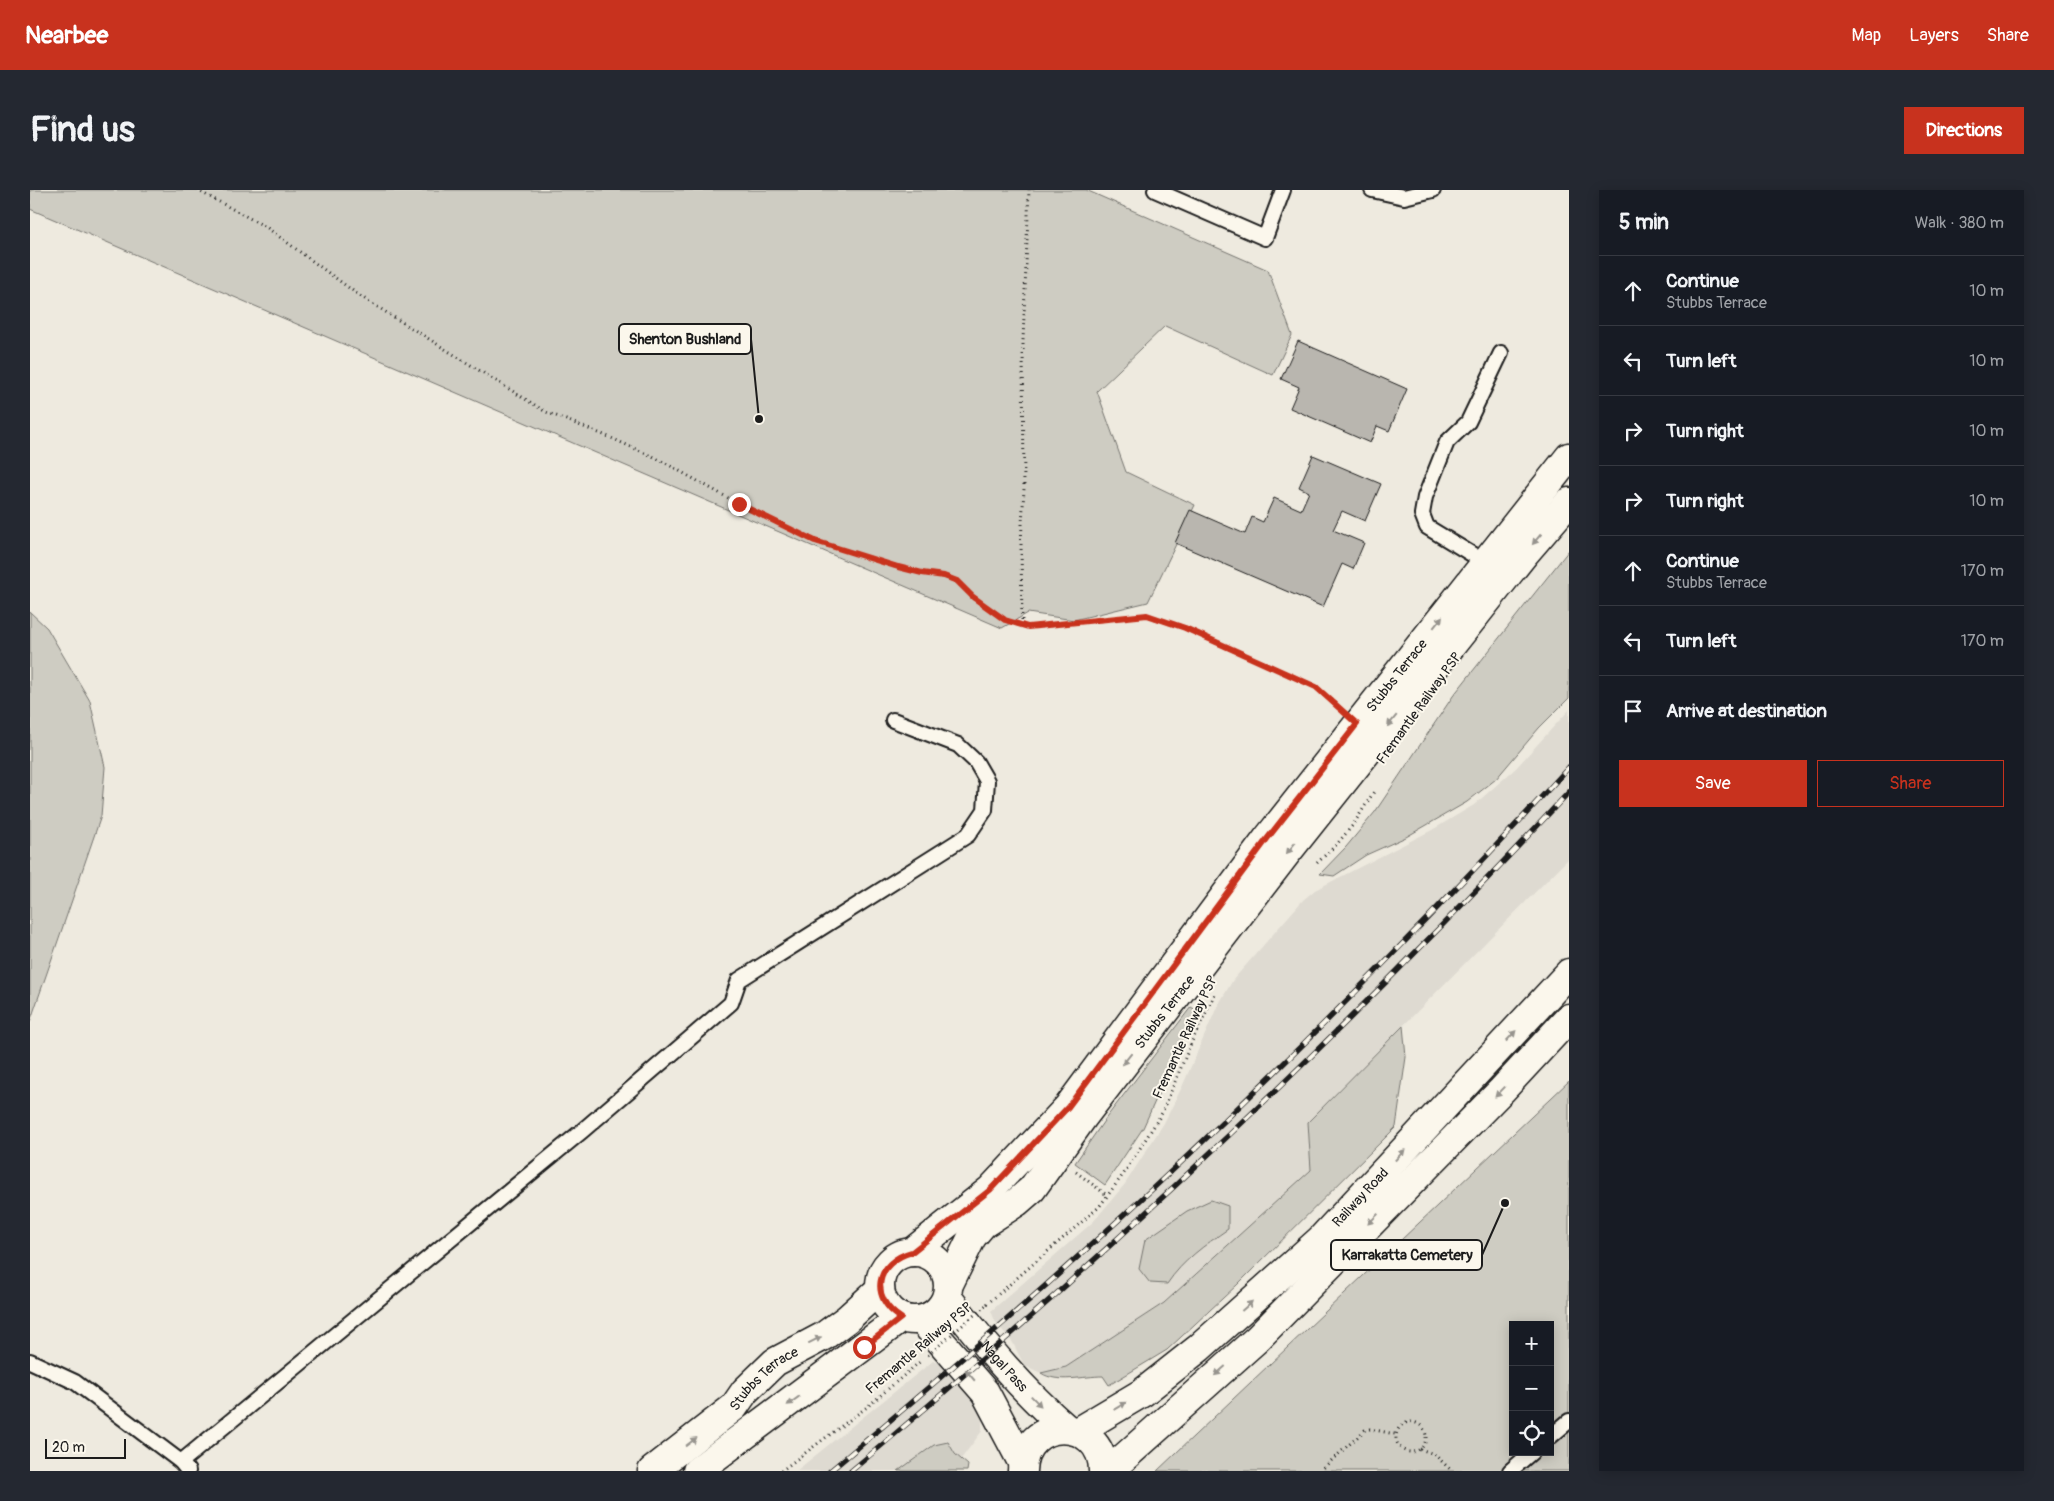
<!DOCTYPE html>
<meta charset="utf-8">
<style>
:root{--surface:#171b24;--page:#242831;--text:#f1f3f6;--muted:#9ea1a6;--line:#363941;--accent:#c8321e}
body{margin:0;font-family:Pangolin,sans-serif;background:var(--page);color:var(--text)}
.controls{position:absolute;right:15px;bottom:15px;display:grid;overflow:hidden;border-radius:0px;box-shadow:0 2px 12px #0003}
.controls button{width:45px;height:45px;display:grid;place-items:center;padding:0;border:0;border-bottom:1px solid var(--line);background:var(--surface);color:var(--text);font:25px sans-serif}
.scale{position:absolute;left:15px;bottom:12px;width:81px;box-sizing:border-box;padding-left:5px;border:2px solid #1c1c1c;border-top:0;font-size:14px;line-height:18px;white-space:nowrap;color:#1c1c1c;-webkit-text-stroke:4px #fbf7ec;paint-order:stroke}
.stop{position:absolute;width:15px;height:15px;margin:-11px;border:4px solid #c8321e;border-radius:50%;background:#fff}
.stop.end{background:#c8321e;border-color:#fff;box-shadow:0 1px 5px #0008}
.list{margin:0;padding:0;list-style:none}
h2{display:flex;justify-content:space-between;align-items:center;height:65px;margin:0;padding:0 20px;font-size:21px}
h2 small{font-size:16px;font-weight:400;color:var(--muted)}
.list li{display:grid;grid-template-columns:32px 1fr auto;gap:15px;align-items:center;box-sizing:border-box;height:70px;padding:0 20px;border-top:1px solid var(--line)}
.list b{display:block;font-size:19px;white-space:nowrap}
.list p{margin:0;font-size:16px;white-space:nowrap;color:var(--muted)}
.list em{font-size:16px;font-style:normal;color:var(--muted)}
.actions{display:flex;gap:10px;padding:15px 20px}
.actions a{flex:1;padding:11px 0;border:1px solid var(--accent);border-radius:0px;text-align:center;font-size:18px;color:var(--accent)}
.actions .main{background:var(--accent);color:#fff}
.icon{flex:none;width:28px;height:28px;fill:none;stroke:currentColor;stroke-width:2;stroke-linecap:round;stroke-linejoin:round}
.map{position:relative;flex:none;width:1539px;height:1281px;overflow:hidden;border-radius:0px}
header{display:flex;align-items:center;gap:30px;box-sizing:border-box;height:70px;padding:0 25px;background:var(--accent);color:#fff}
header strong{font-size:24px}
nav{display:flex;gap:28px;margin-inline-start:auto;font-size:18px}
.intro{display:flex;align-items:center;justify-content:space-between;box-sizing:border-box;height:120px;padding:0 30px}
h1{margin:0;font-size:35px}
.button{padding:12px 22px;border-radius:0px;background:var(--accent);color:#fff;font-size:18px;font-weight:700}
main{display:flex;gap:30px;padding:0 30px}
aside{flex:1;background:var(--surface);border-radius:0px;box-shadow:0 2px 12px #0003}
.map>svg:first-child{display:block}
</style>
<header>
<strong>Nearbee</strong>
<nav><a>Map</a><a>Layers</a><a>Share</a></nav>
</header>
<div class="intro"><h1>Find us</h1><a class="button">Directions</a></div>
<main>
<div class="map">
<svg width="1539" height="1281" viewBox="0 0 1539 1281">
<rect width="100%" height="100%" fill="#eeeadf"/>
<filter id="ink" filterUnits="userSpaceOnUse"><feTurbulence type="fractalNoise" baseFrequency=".02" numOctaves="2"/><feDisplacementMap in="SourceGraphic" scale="10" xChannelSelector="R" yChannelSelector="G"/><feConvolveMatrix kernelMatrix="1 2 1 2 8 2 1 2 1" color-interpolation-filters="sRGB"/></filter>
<g filter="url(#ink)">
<g fill="#dedad1">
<polygon points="1539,520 1539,668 1278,932 1281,980 1134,1113 1036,1177 1011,1183 994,1175 983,1153 965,1131 961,1121 1063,1032 1095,994 1134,933 1152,897 1187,817 1203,790 1273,710 1285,700 1402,640 1444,615 1486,578"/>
<polygon points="903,1171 913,1175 932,1198 949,1212 952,1219 952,1241 922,1281 766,1281"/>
</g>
<g fill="#ceccc2" stroke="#75746f" fill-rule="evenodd">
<polygon points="0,0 1056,0 1238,80 1262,145 1243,185 1135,136 1067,201 1096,282 1165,315 1118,412 1044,430 998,423 972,438 0,19"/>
<polygon points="1539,360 1539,508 1509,538 1466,589 1437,612 1376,647 1336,665 1304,686 1290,684 1316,657 1345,622 1423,506"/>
<polygon points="0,422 17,438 60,511 75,577 71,626 0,832"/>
<polygon points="1161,817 1166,820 1113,938 1075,995 1045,973 1076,928"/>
<path d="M1373,836L1376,867L1366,937L1207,1095L1137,1160L1079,1195L1073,1186C1053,1186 1028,1194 1011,1183L1036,1177L1134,1113L1281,980L1278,932Z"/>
<path d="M1539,891V1281H1127ZM1483,1135H1520V1262H1483Z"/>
<path d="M1181,1010L1198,1016V1039C1175,1055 1153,1070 1137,1094L1120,1093L1109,1079L1115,1050L1157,1021Z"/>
<polygon points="918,1252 925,1264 938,1275 937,1281 868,1281 904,1255"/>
</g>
<g fill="#b9b6af" stroke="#1c1c1c">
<polygon points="1268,151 1377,199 1359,241 1347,236 1340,253 1260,218 1269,197 1251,189"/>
<polygon points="1283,265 1351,294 1335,331 1312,321 1303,340 1334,353 1323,379 1312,374 1293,417 1145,353 1160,320 1215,344 1222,327 1233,332 1244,308 1271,320 1279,302 1269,297"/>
</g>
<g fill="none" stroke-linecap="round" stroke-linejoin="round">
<g stroke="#1c1c1c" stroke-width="18">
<g id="service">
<polyline points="1125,0 1235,48 1253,0"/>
<polyline points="1342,0 1374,7 1403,0"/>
<polyline points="1458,374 1397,337 1392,324 1395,307 1417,252 1438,232 1471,163"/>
<polyline points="0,1171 45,1192 151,1272 158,1281"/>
<polyline points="1520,1247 1539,1231"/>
<polyline points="151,1272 552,941 701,813 709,790 938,645 955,620 957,591 946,572 928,555 863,530"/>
<polyline points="1480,1281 1502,1262"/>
</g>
</g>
<g stroke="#1c1c1c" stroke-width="31">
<g id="primary">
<circle cx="884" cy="1096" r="34"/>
<path id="s1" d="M882,1062L960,1000L1038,917L1237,649L1539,267"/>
<path id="s2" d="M919,1094L942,1047L953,1034L987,1012L1002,999L1054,926L1256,664L1495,363L1539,312"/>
<path id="s3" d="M917,1107C954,1154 992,1200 1037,1239"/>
<polyline points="892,1130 955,1202 992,1272"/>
<path id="s4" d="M1048,1241L1112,1203L1169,1158L1290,1050L1539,783"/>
<path id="s5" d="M622,1281L704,1217L715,1201L745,1172L794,1146L817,1129L850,1099"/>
<polyline points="667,1281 871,1128"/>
<path d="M992,1281C993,1225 1073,1226 1073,1281"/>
<polyline points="1079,1281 1227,1149 1472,900 1539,828"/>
</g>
</g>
<g stroke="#1c1c1c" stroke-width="3" stroke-dasharray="1 4" stroke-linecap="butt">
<polyline points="167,0 236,37 330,106 516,222 579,247 628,269 709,314 785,351 868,377 892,383 914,386 927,391 943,407 975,430 998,437 1117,425 1155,438 1286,497 1308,516"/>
<polyline points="992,435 991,353 994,299 993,151 999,0"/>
<polyline points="1287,673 1307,654 1323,635 1345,600"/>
<polyline points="1046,982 1078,1006"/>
<polyline points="957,1114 1069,1017 1095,982 1132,923 1162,851 1185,804"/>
<circle cx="1381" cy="1247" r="15"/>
<polyline points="1390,1259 1404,1264 1422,1281"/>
<polyline points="751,1281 837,1217 892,1170"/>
<polyline points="1290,1281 1335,1240 1340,1239 1365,1244"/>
</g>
<use href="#service" stroke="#fbf7ec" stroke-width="14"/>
<use href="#primary" stroke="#fbf7ec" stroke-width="28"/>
<g stroke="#1c1c1c" stroke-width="5.5">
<g id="rail">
<path d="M800,1281C918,1182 1035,1081 1147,976C1283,848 1413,715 1539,577"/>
<path d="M821,1281C1074,1070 1314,844 1539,602"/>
</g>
</g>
<use href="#rail" stroke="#fbf7ec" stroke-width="4" stroke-dasharray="11" stroke-linecap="butt"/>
<polyline stroke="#1c1c1c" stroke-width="3" stroke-dasharray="1 4" stroke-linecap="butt" points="898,1165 956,1115"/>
</g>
<defs><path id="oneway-solid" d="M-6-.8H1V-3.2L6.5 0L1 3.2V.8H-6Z" transform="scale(1.25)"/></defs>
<g fill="#97948e">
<use href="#oneway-solid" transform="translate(1507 349) rotate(130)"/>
<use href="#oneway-solid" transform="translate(1408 432) rotate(-52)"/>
<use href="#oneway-solid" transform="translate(1362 531) rotate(129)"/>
<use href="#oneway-solid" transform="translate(1261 658) rotate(129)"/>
<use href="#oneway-solid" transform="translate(1481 846) rotate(-47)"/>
<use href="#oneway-solid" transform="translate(1097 869) rotate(128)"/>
<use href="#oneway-solid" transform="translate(1470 902) rotate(134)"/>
<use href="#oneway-solid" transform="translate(1370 965) rotate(-47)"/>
<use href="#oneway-solid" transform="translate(1343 1029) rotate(135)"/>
<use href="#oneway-solid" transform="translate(1217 1116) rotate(-42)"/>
<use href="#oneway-solid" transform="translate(785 1150) rotate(-26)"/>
<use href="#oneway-solid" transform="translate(1190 1181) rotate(139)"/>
<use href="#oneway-solid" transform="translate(940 1185) rotate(-130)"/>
<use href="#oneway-solid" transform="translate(763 1211) rotate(144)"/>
<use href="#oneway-solid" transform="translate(1006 1211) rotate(46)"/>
<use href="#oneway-solid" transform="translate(1090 1216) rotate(-31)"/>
<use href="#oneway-solid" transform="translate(661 1252) rotate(-37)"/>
</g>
</g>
<g fill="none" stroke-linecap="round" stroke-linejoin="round" filter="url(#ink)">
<path stroke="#c8321e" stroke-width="6" d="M709,314L785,351L868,377L892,383L914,386L927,391L943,407L975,430L998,437L1117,425L1155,438L1286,497L1327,534L1237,649L1038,917L960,1000L882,1062C845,1072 839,1108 871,1128L834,1157"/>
</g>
<g text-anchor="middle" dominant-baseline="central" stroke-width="4" stroke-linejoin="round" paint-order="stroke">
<g font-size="14" fill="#1c1c1c" stroke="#fbf7ec">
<text stroke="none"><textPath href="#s1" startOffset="756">Stubbs Terrace</textPath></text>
<text transform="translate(1389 518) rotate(-54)">Fremantle Railway PSP</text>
<text stroke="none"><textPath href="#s2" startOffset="351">Stubbs Terrace</textPath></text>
<text transform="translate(1155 847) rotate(-65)">Fremantle Railway PSP</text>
<text stroke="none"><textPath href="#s4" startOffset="368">Railway Road</textPath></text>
<text transform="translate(889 1158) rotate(-40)">Fremantle Railway PSP</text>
<text stroke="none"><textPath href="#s3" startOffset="90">Nagal Pass</textPath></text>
<text stroke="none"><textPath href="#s5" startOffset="146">Stubbs Terrace</textPath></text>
</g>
</g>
<path fill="none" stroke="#1c1c1c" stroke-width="2" d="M729 229L721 149M1475 1013L1452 1065"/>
<g fill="#1c1c1c" stroke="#fbf7ec" stroke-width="2">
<circle cx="729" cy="229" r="5"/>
<circle cx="1475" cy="1013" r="5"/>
</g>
<g fill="#fbf7ec" stroke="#1c1c1c" stroke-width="2">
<rect x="589" y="134" width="132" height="30" rx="5"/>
<rect x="1301" y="1050" width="151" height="30" rx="5"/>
</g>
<g font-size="15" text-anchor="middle" font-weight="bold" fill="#1c1c1c">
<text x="655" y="154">Shenton Bushland</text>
<text x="1377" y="1070">Karrakatta Cemetery</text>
</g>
</svg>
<div class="controls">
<button>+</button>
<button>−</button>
<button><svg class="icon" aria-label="locate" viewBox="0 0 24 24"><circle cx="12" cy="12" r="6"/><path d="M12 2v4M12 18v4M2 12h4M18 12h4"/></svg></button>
</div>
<div class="scale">20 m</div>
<div class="stop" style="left:834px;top:1157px"></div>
<div class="stop end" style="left:709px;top:314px"></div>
</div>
<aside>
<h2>5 min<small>Walk · 380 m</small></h2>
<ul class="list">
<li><svg class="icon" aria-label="ahead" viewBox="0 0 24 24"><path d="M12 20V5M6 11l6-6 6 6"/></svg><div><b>Continue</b><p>Stubbs Terrace</p></div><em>10 m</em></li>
<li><svg class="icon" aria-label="left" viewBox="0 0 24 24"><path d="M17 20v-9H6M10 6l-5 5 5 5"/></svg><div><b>Turn left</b></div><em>10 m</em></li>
<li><svg class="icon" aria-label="right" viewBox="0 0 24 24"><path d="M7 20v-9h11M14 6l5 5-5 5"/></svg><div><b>Turn right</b></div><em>10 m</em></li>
<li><svg class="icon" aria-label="right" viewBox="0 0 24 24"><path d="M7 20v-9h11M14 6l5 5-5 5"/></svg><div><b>Turn right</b></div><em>10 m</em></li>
<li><svg class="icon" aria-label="ahead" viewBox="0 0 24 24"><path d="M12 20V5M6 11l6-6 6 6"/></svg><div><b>Continue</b><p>Stubbs Terrace</p></div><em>170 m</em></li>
<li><svg class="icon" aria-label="left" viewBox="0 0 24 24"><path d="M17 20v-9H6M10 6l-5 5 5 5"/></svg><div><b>Turn left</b></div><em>170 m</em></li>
<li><svg class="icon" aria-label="arrive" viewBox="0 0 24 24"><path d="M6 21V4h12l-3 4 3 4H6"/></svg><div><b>Arrive at destination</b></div></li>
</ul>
<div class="actions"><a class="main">Save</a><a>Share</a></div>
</aside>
</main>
